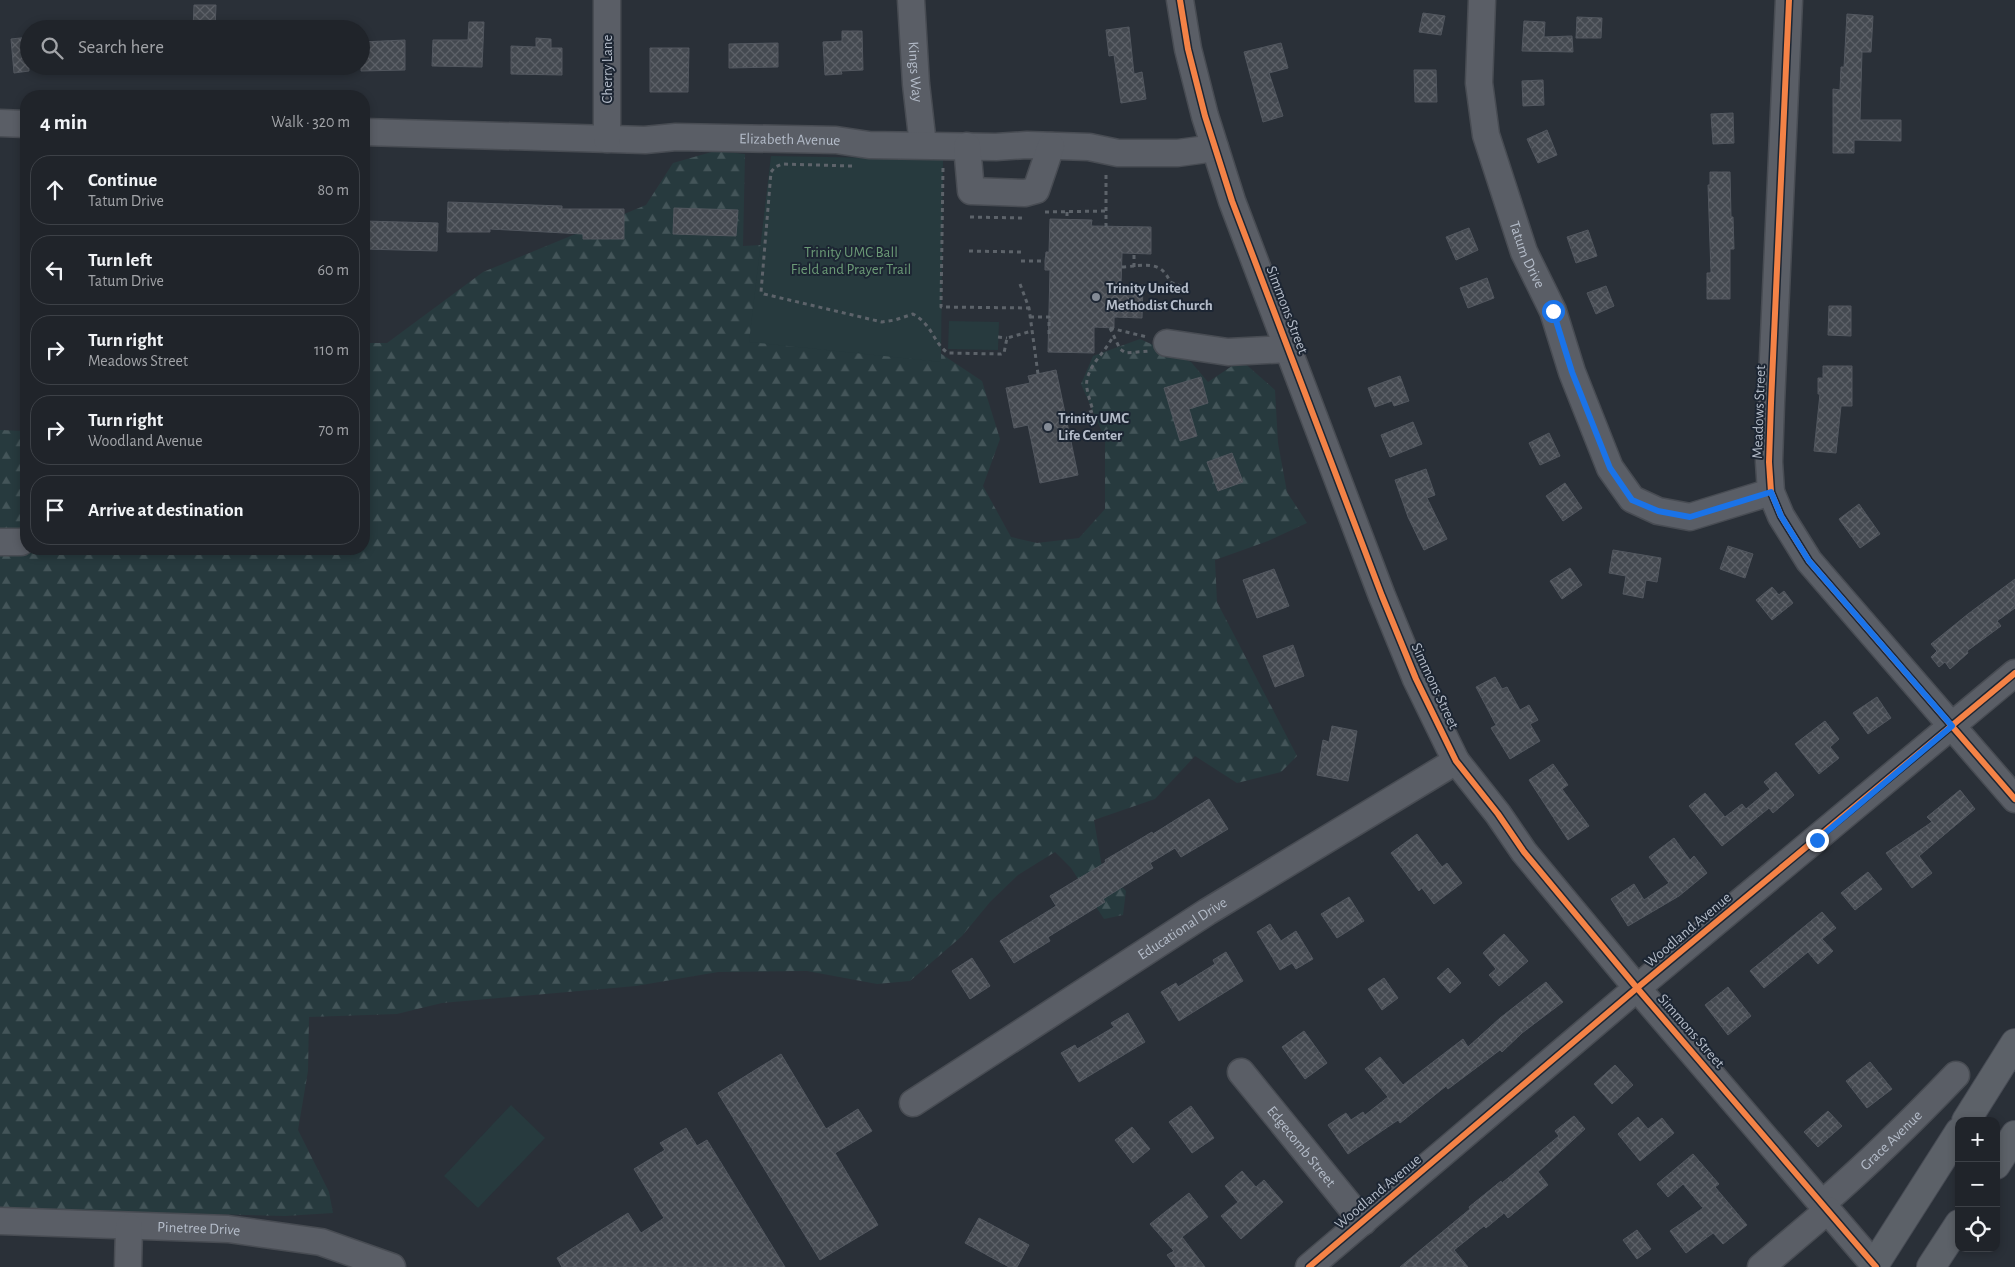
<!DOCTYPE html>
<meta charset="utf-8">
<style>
:root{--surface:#20242a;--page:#2d3036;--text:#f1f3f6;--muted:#a2a4a8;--line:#3d4147}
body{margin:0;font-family:"Alegreya Sans",sans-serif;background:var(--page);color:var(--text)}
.controls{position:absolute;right:15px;bottom:15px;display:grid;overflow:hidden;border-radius:10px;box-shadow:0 2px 8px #0003}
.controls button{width:45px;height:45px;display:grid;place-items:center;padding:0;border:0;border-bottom:1px solid var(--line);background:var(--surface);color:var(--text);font:25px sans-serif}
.stop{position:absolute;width:15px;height:15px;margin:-11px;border:4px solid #1a73e8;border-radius:50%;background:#fff}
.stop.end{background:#1a73e8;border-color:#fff;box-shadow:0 1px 5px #0008}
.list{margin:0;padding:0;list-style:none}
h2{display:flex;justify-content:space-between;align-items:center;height:65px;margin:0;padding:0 20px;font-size:21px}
h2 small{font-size:16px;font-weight:400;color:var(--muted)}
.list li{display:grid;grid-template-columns:32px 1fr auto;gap:15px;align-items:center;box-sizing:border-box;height:70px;margin:0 10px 10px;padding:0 10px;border:1px solid var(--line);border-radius:20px}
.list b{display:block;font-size:19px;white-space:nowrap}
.list p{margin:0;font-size:16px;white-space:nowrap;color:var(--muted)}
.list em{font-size:16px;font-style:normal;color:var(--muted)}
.icon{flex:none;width:28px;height:28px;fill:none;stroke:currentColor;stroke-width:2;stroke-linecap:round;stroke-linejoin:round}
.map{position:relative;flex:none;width:2015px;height:1267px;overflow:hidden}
.search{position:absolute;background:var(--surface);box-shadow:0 2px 8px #0003;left:20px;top:20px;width:350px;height:55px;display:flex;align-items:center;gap:12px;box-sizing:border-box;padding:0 18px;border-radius:28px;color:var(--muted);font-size:19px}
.panel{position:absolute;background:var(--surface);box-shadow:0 2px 8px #0003;left:20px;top:90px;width:350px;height:465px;border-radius:20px}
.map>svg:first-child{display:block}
</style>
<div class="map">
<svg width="2015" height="1267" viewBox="0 0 2015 1267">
<defs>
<pattern id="forest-firs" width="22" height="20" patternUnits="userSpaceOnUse" patternTransform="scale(1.25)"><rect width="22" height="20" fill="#273a3e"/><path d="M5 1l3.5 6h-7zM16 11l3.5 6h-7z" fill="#445559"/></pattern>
<pattern id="building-cross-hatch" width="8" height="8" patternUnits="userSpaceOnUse" patternTransform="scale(1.25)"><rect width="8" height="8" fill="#444950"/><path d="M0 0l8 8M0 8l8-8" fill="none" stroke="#5d6168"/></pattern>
</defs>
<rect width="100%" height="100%" fill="#2a3038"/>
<polygon fill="url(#forest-firs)" points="715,151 745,154 743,246 761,245 883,315 982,381 1000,439 983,486 1011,537 1037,543 1079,538 1105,509 1105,439 1081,384 1093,356 1140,339 1191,362 1208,382 1241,360 1275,390 1278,443 1287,492 1307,523 1268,541 1215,560 1217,602 1297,756 1281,772 1237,783 1195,756 1155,799 1094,820 1102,867 1126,891 1123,915 1104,919 1071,868 1055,852 1018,875 990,902 962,936 910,981 877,984 807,971 718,972 636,986 442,1003 397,1014 309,1017 308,1071 298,1130 329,1192 333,1213 285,1216 0,1208 0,430 26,431 26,549 364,549 364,343 387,343 483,272 646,205 673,163"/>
<g fill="#273a3e">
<polygon points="771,156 943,159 941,362 749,342"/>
<polygon points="949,321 999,322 998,350 948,349"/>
<polygon points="511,1105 545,1138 478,1208 444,1176"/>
</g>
<g fill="url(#building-cross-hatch)" stroke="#52575f">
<polygon points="194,5 216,5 215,29 193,29"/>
<polygon points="1423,13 1445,16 1441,35 1419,32"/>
<polygon points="1847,14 1873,16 1871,52 1862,52 1860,120 1901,120 1901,141 1854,140 1854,153 1833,153 1833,89 1840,90 1841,67 1844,67"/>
<polygon points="1577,17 1602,18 1601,38 1576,38"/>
<polygon points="1524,21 1545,22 1544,37 1572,36 1573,52 1522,51"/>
<polygon points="469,22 484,22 482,67 432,66 433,40 468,40"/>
<polygon points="1129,27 1134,74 1142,72 1146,99 1121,103 1114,55 1109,56 1106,30"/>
<polygon points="842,31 862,31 863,70 841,71 842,74 825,75 823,42 842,41"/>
<polygon points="29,37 29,71 14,73 11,39"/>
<polygon points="536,38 551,39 551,48 562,48 562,75 511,74 511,46 536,47"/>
<polygon points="405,40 405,70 361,71 361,42"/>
<polygon points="778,43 778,67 729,68 729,44"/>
<polygon points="1281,43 1288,68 1269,73 1283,116 1263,122 1244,52"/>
<polygon points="650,48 689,48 688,92 650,92"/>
<polygon points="1414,70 1436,70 1437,102 1415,102"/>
<polygon points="1543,80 1544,105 1523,106 1522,81"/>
<polygon points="1733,113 1734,143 1713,144 1711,114"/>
<polygon points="1547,130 1557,155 1538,163 1527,139"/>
<polygon points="1710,172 1730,172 1731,217 1733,217 1734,249 1730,249 1730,299 1707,299 1707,273 1711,273 1708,185 1710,185"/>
<polygon points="448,202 562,206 562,209 624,209 624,239 583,239 583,234 490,229 490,232 447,232"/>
<polygon points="674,208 738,210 736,236 673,234"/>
<polygon points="1050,219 1092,220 1091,226 1151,227 1151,254 1122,253 1121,285 1143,285 1142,318 1114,317 1114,328 1094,327 1094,353 1048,352 1050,270 1045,270 1045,261 1046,252 1049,252"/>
<polygon points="364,221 438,223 437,251 364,249"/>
<polygon points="1469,228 1478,250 1456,260 1446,237"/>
<polygon points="1588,230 1597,256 1576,263 1567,237"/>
<polygon points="1487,278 1494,298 1468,308 1460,288"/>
<polygon points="1606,286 1614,306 1596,314 1587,293"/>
<polygon points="1829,306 1851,306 1851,336 1828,335"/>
<polygon points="1823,366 1852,366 1852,406 1841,406 1836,453 1814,451 1820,394 1818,394 1818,378 1823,378"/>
<polygon points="1056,370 1078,475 1040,483 1028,425 1014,428 1006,388 1030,383 1028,376"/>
<polygon points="1400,376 1409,401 1394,406 1392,401 1375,407 1368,388"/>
<polygon points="1201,377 1208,403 1189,409 1197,436 1180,441 1164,388"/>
<polygon points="1413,422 1422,444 1390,457 1381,435"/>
<polygon points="1549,433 1560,456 1540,465 1529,443"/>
<polygon points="1232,453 1243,482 1218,491 1207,462"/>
<polygon points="1426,469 1435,495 1427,498 1447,539 1424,550 1408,517 1395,480"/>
<polygon points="1565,483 1582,508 1563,521 1546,496"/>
<polygon points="1859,504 1880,534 1860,548 1839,519"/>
<polygon points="1728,546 1753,554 1745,578 1720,569"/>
<polygon points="1613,550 1661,558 1657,582 1646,580 1643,598 1623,594 1626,576 1609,573"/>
<polygon points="1570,568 1582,585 1562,599 1550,581"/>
<polygon points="1274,569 1289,606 1257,618 1243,580"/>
<polygon points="2015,579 2015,608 1997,621 2001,626 1967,651 1968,653 1950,669 1945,662 1939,667 1931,657 1937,651 1931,644 1968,614"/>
<polygon points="1772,587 1779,595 1784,591 1793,603 1772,620 1756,600"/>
<polygon points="1293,645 1304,676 1275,687 1263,656"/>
<polygon points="1495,677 1502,689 1507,687 1520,710 1529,705 1538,720 1530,724 1540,741 1510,759 1491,728 1496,725 1476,687"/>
<polygon points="1877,697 1891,718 1868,734 1853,713"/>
<polygon points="1825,721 1839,739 1830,747 1839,758 1819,774 1795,744"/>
<polygon points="1332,726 1357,731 1348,781 1317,775 1323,740 1329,742"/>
<polygon points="1553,764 1568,785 1562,789 1589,826 1568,840 1529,780"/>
<polygon points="1776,772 1794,795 1773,813 1769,808 1722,846 1689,806 1705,793 1725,817 1742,804 1746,809 1770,789 1764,782"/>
<polygon points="1960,790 1975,809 1919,856 1932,873 1912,888 1886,853 1932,822 1927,817"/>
<polygon points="1209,799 1228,829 1181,857 1175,848 1150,863 1153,868 1103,899 1105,902 1048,937 1050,941 1014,963 1000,941 1056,906 1050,896 1106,862 1105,860 1152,832 1153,834"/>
<polygon points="1417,834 1442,867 1447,863 1462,883 1434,904 1422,888 1419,891 1391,853"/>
<polygon points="1674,838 1690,860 1694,856 1707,873 1679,896 1628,926 1611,899 1634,884 1644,900 1669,883 1649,857"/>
<polygon points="1868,872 1882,889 1855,910 1841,893"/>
<polygon points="1349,897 1364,921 1337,938 1321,914"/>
<polygon points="1822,912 1836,928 1822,939 1833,951 1818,964 1808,952 1764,988 1750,971"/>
<polygon points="1270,924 1281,941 1296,931 1313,959 1296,969 1292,963 1280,970 1257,932"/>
<polygon points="1504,934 1528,961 1499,986 1489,975 1496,969 1483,953"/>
<polygon points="1226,952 1243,981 1179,1021 1161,992 1176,983 1178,987 1215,964 1213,960"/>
<polygon points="972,958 990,986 970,999 952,971"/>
<polygon points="1448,968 1461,983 1450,993 1437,978"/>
<polygon points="1384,978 1398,998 1382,1010 1368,989"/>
<polygon points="1546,982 1563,1002 1522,1033 1502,1052 1500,1050 1448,1089 1446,1086 1400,1123 1398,1120 1348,1154 1328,1125 1346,1113 1351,1120 1363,1112 1365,1115 1388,1097 1365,1069 1380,1057 1403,1085 1463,1039 1468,1047 1500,1018"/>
<polygon points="1728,987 1751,1016 1728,1035 1705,1005"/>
<polygon points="1128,1013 1145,1042 1079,1082 1061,1053 1075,1045 1077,1049 1114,1027 1111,1023"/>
<polygon points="1304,1031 1327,1063 1305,1079 1282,1047"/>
<polygon points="781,1054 826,1129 858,1109 872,1131 835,1153 878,1225 820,1260 718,1093"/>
<polygon points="1870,1062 1892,1089 1867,1108 1846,1081"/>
<polygon points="1615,1065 1633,1085 1612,1104 1594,1084"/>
<polygon points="1191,1106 1214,1138 1192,1153 1169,1122"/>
<polygon points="1828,1111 1842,1126 1818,1147 1804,1132"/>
<polygon points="1574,1116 1585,1129 1538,1172 1548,1185 1508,1218 1504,1213 1486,1228 1484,1226 1454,1250 1468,1267 1400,1267 1470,1209 1469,1207 1501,1181 1502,1183 1559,1136 1555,1131"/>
<polygon points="1638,1117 1648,1129 1662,1118 1674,1133 1640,1161 1618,1134"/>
<polygon points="1132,1127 1150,1149 1133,1163 1115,1140"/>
<polygon points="686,1128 697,1146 707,1140 785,1267 562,1267 557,1258 628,1213 641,1233 664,1218 634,1169 665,1150 660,1143"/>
<polygon points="1693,1154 1719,1184 1715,1187 1747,1225 1723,1244 1713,1233 1686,1253 1670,1231 1703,1208 1683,1184 1668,1197 1657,1184"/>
<polygon points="1242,1171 1256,1187 1264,1180 1283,1202 1241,1239 1221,1216 1238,1202 1225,1186"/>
<polygon points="1189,1193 1208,1217 1182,1237 1205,1267 1176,1267 1167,1255 1174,1251 1150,1224"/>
<polygon points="979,1218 1029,1245 1017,1267 1009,1267 965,1243"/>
<polygon points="1637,1230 1651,1249 1637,1259 1623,1240"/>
</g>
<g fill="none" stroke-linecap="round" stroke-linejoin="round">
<g stroke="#484c53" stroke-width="29">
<g id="minor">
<path id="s1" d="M911,0L916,84L923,145"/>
<polyline points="1180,0 1188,49 1205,116 1232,201 1382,596 1416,679 1456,761 1498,814 1524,852 1637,988 1876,1267"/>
<path id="s2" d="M1482,0L1479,83L1486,135L1524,252L1553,311L1572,372L1610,468L1632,499L1658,511L1690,517L1771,492"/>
<polyline points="1789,0 1771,403 1769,462 1771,492 1781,516 1809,561 2015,799"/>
<polyline points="0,123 26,124"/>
<path id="s3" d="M364,132L645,140L676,137L836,140L869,145L996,147L1027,145L1089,147L1118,153H1178L1215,148"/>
<polyline points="607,139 607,0"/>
<polyline points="967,146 971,191 1025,193 1036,190 1051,146"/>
<polyline points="1167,343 1228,352 1289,349"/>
<polyline points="0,542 21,542"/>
<path id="s4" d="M1241,1072L1363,1222"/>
<path id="s5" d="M913,1103L1207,912L1456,761"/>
<path id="s6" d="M1822,1204C1869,1163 1913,1120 1956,1075"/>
<path id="s7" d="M0,1221L228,1229L321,1242L392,1267"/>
<polyline points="128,1267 129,1227"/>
<polyline points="1309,1267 1637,988 2015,673"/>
<polyline points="1761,1267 1828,1210"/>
</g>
</g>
<g stroke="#484c55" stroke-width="30">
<g id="major">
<polyline points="1966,1121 2015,1043"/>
<polyline points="1996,1165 2015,1135"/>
<polyline points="1873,1267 1959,1132"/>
<polyline points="1931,1267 1959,1224"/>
</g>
</g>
<g stroke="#5d636a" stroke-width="3" stroke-dasharray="4 4" stroke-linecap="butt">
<path d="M852,166L782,164L775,167L771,172L761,292L764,294L882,322L895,320L913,314C933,325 933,343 948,353L1001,354L1004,353L1007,338L1032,331"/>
<polyline points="943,168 941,307 1029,308"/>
<polyline points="1045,212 1106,211"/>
<polyline points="1067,212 1067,219"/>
<polyline points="970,217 1023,218"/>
<polyline points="1106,227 1106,171"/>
<polyline points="969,251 1022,252"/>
<polyline points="1021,261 1045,261"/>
<path d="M1122,267C1143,266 1161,259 1170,282L1189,289"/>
<polyline points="1134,267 1134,254"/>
<polyline points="1020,284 1029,308 1038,374"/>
<polyline points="1030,317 1049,317 1049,337"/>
<polyline points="1110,328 1120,349 1126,353 1149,351"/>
<polyline points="1110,328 1147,337"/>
<polyline points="998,337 1007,338"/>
<path d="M1066,419L1093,411C1091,403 1085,388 1087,380C1090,363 1106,352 1113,336"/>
</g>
<use href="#minor" stroke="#5a5e66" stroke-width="26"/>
<use href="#major" stroke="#5c6168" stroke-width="28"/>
<g stroke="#1d2633" stroke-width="9">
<g id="cycleway">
<polyline points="1180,0 1188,49 1205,116 1232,201 1382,596 1416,679 1456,761 1498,814 1524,852 1637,988 1876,1267"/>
<polyline points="1789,0 1771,403 1769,462 1771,492 1781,516 1809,561 2015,799"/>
<polyline points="1309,1267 1637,988 2015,673"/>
</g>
</g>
<use href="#cycleway" stroke="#f48246" stroke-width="6"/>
</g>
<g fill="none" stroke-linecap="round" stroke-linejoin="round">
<polyline stroke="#1a73e8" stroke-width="6" points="1553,311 1572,372 1610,468 1632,500 1658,511 1690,517 1771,492 1781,516 1809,561 1952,726 1817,840"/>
</g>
<g fill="#848b96" stroke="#1d2633" stroke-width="2">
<circle cx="1096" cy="297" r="5"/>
<circle cx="1048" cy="427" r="5"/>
</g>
<g text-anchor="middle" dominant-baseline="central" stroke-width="4" stroke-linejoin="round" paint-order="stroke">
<g font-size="15" fill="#b4bcc9" stroke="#1d2633">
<text transform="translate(607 69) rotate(-90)">Cherry Lane</text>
<text stroke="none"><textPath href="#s1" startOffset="72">Kings Way</textPath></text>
<text stroke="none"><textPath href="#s3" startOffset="426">Elizabeth Avenue</textPath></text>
<text stroke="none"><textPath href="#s2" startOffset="262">Tatum Drive</textPath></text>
<text transform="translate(1287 310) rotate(69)">Simmons Street</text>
<text transform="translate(1759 412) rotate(-88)">Meadows Street</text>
<text transform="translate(1435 686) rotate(65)">Simmons Street</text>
<text stroke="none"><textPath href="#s5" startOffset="321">Educational Drive</textPath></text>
<text transform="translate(1688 930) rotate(-40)">Woodland Avenue</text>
<text transform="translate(1691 1031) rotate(49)">Simmons Street</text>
<text stroke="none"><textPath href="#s6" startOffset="94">Grace Avenue</textPath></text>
<text stroke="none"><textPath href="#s4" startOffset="96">Edgecomb Street</textPath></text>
<text transform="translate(1378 1192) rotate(-40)">Woodland Avenue</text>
<text stroke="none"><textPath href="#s7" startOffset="199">Pinetree Drive</textPath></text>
</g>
<g font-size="15" fill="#6b9a76" stroke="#1d2633">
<text x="851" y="252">Trinity UMC Ball<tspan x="851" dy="17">Field and Prayer Trail</tspan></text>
</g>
<g font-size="15" font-weight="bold" fill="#b4bcc9" stroke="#1d2633" text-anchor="start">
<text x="1106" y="288">Trinity United<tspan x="1106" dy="17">Methodist Church</tspan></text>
<text x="1058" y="418">Trinity UMC<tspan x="1058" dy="17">Life Center</tspan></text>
</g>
</g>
</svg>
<div class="controls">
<button>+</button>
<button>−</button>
<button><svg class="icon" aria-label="locate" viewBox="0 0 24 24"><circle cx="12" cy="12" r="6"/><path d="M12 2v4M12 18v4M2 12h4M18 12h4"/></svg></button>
</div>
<div class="stop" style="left:1553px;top:311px"></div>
<div class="stop end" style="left:1817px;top:840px"></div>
<div class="search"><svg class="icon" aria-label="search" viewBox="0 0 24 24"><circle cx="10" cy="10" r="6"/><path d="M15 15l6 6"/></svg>Search here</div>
<section class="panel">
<h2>4 min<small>Walk · 320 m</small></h2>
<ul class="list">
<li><svg class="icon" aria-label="ahead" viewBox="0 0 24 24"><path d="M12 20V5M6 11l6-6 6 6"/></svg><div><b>Continue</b><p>Tatum Drive</p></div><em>80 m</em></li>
<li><svg class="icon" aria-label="left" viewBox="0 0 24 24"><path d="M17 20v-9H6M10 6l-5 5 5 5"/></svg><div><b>Turn left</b><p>Tatum Drive</p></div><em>60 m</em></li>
<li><svg class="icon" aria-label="right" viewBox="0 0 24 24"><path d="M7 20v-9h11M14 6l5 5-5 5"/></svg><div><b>Turn right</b><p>Meadows Street</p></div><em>110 m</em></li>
<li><svg class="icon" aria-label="right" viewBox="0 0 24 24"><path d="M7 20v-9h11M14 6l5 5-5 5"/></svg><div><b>Turn right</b><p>Woodland Avenue</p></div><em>70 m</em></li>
<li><svg class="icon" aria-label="arrive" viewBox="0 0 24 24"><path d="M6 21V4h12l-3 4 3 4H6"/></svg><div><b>Arrive at destination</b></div></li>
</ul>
</section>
</div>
